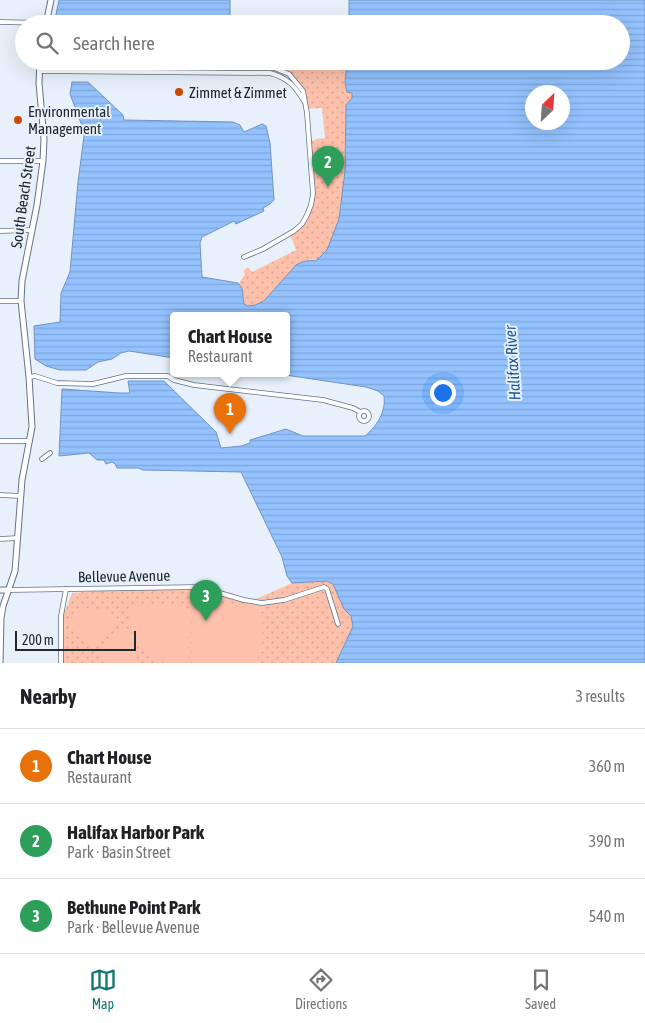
<!DOCTYPE html>
<meta charset="utf-8">
<style>
:root{--surface:#fff;--page:#f2f2f2;--text:#202124;--muted:#757577;--line:#e0e0e0;--accent:#0f766e}
body{margin:0;font-family:"Asap Condensed",sans-serif;background:var(--page);color:var(--text)}
.compass{position:absolute;left:525px;top:85px;width:45px;height:45px;border-radius:50%;background:var(--surface);box-shadow:0 5px 20px #0002;rotate:25deg}
.scale{position:absolute;left:15px;bottom:12px;width:121px;box-sizing:border-box;padding-left:5px;border:2px solid #202831;border-top:0;font-size:14px;line-height:18px;white-space:nowrap;color:#202831;-webkit-text-stroke:4px #e8f1fb;paint-order:stroke}
.you{position:absolute;left:442px;top:392px;width:18px;height:18px;margin:-12px;border:4px solid #fff;border-radius:50%;background:#1a73e8;box-shadow:0 0 0 8px #1a73e833}
.badge{display:grid;place-items:center;width:32px;height:32px;border-radius:50%;background:var(--accent);color:#fff;font-size:16px;font-weight:700}
.pin{position:absolute;translate:-50% -41px;filter:drop-shadow(0 1px 2px #0008)}
.pin::after{content:'';position:absolute;top:26px;width:18px;height:15px;background:inherit;clip-path:polygon(0 0,100% 0,50% 100%)}
.popup{position:absolute;left:170px;top:312px;width:120px;height:65px;box-sizing:border-box;display:grid;place-content:center;border-radius:5px;background:var(--surface);filter:drop-shadow(0 1px 4px #0005);font-size:16px;white-space:nowrap;color:var(--muted)}
.popup b{font-size:19px;color:var(--text)}
.popup::after{content:'';position:absolute;left:50%;top:100%;margin-left:-10px;border:10px solid transparent;border-top-color:var(--surface)}
.list{margin:0;padding:0;list-style:none}
h2{display:flex;justify-content:space-between;align-items:center;height:65px;margin:0;padding:0 20px;font-size:21px}
h2 small{font-size:16px;font-weight:400;color:var(--muted)}
.list li{display:grid;grid-template-columns:32px 1fr auto;gap:15px;align-items:center;box-sizing:border-box;height:75px;padding:0 20px;border-top:1px solid var(--line)}
.list b{display:block;font-size:19px;white-space:nowrap}
.list p{margin:0;font-size:16px;white-space:nowrap;color:var(--muted)}
.list em{font-size:16px;font-style:normal;color:var(--muted)}
.icon{flex:none;width:28px;height:28px;fill:none;stroke:currentColor;stroke-width:2;stroke-linecap:round;stroke-linejoin:round}
.map{position:relative;flex:none;width:645px;height:663px;overflow:hidden}
.search{position:absolute;background:var(--surface);box-shadow:0 5px 20px #0002;left:15px;right:15px;top:15px;height:55px;display:flex;align-items:center;gap:12px;box-sizing:border-box;padding:0 18px;border-radius:28px;color:var(--muted);font-size:19px}
.sheet{height:290px;background:var(--surface)}
nav{display:flex;justify-content:space-around;align-items:center;box-sizing:border-box;height:70px;border-top:1px solid var(--line);background:var(--surface);font-size:14px;color:var(--muted)}
nav a{display:grid;justify-items:center;gap:2px}
nav .on{color:var(--accent)}
.map>svg:first-child{display:block}
</style>
<div class="map">
<svg width="645" height="663" viewBox="0 0 645 663">
<defs>
<pattern id="grass-dots" width="8" height="8" patternUnits="userSpaceOnUse" patternTransform="scale(1.25)"><rect width="8" height="8" fill="#fdc1ab"/><path d="M2 2h.1M6 6h.1" fill="none" stroke="#d9a694" stroke-width="1.8" stroke-linecap="round"/></pattern>
<pattern id="water-rules" width="6" height="5" patternUnits="userSpaceOnUse" patternTransform="scale(1.25)"><rect width="6" height="5" fill="#94c2fe"/><path d="M0 2.5h6" fill="none" stroke="#7fa7da"/></pattern>
</defs>
<rect width="100%" height="100%" fill="#e8f1fb"/>
<g fill="url(#grass-dots)">
<path d="M265,61H347L345,83L352,93V98L346,105L345,171L339,219L327,250L316,261L264,301C257,304 251,307 244,304L242,288L239,283L245,274L243,271L247,268H249L252,272L296,250L290,234L302,224L313,194L310,142L317,139L325,138L322,108L306,109L303,91L289,74L265,66Z"/>
<polygon points="327,581 333,584 344,609 351,616 353,626 336,663 61,663 61,616 66,609 72,593 136,588 199,587 252,601 292,583"/>
</g>
<g fill="#fdc1ab">
<path d="M184,606L189,610L188,663C180,663 169,663 161,662C138,654 127,629 129,607Z"/>
<path d="M196,606H260C263,626 266,644 255,663H192V610Z"/>
<path d="M90,608C102,609 111,612 119,621L94,647L89,646L66,622C70,613 80,610 90,608Z"/>
<path d="M124,626C135,636 140,649 136,663H106L99,656V650Z"/>
</g>
<g fill="url(#water-rules)" stroke="#7194c0" fill-rule="evenodd">
<polygon points="59,0 230,0 230,24 54,24"/>
<path d="M349,0H645V663H336L353,626L351,616L344,609L333,584L327,581L292,583L287,576L282,557L241,472L143,470L138,468H117L115,464L112,462L106,464L104,460H97L89,453L59,456L62,389L119,393H130L128,381H164L216,432L221,448L241,446L250,443V440L286,429L303,436H365C377,426 386,412 384,396L378,391L366,387L272,373H286V315H174V358L129,351L121,353L112,359L98,362L86,370H60L46,366L35,359L34,326L60,322L61,293L70,272L78,182L84,136L82,126L70,94L72,82H88L123,115L124,120L233,122L240,125L244,132L262,124L266,126L270,143L274,200L270,204L263,208L264,211L236,224L234,221L202,237L200,243L202,277L238,283L242,288L244,304L248,306L255,305L264,301L296,265C303,261 308,260 316,261L327,250L339,219L345,171L346,105L352,98V93L347,92L345,83L347,61H621V24H349ZM532,92H562V122H532Z"/>
</g>
<g fill="none" stroke-linecap="round" stroke-linejoin="round">
<g stroke="#61738a" stroke-width="5.5">
<g id="street">
<polyline points="0,22 46,23"/>
<polyline points="40,63 264,66 274,68 289,74 303,91 307,113 313,194 311,205 307,215 302,224 294,231 263,249 244,257"/>
<path d="M39,71L270,73C288,78 295,86 304,101"/>
<polyline points="0,161 43,161"/>
<polyline points="0,231 32,230"/>
<polyline points="0,301 21,301"/>
<polyline points="29,377 35,376 57,383 93,384 126,376 168,376 174,380 194,385 323,400 353,408 360,412"/>
<circle cx="364" cy="416" r="5"/>
<polyline points="0,441 29,441"/>
<polyline points="42,459 50,453"/>
<polyline points="0,495 21,496"/>
<polyline points="0,539 18,538"/>
<polyline points="9,590 199,587 244,600 262,603 284,600 324,587 327,589 338,624"/>
<polyline points="61,663 61,616 66,589"/>
</g>
</g>
<g stroke="#61738a" stroke-width="7">
<g id="secondary">
<polyline points="46,24 51,0"/>
<polyline points="0,590 9,590"/>
<polyline points="0,663 1,618 3,606 15,571 22,480 32,427 29,377 21,301 22,281 37,205 43,161 44,139 39,83 40,61"/>
</g>
</g>
<use href="#street" stroke="#fff" stroke-width="4"/>
<use href="#secondary" stroke="#fff" stroke-width="5"/>
</g>
<g fill="#cd4802" stroke="#e8f1fb" stroke-width="2">
<circle cx="179" cy="92" r="5"/>
<circle cx="18" cy="120" r="5"/>
</g>
<g text-anchor="middle" dominant-baseline="central" stroke-width="4" stroke-linejoin="round" paint-order="stroke">
<g font-size="15" fill="#202831" stroke="#e8f1fb" text-anchor="start">
<text x="189" y="92">Zimmet &amp; Zimmet</text>
<text x="28" y="111">Environmental<tspan x="28" dy="17">Management</tspan></text>
</g>
<g font-size="15" fill="#202831" stroke="#e8f1fb">
<text transform="translate(23 197) rotate(-82)">South Beach Street</text>
<text transform="translate(124 576) rotate(-1)">Bellevue Avenue</text>
</g>
<g font-size="16" font-style="italic" fill="#1a569b" stroke="#e8f1fb">
<text transform="translate(512 363) rotate(-94)">Halifax River</text>
</g>
</g>
</svg>
<svg class="compass" viewBox="-18 -18 36 36"><path d="M0-13l5 13h-10z" fill="#e53935"/><path d="M0 13l5-13h-10z" fill="#757577"/></svg>
<div class="scale">200 m</div>
<div class="you"></div>
<div class="pin badge" style="left:230px;top:434px;background:#e8710a">1</div>
<div class="popup"><b>Chart House</b>Restaurant</div>
<div class="pin badge" style="left:328px;top:187px;background:#2e9e5b">2</div>
<div class="pin badge" style="left:206px;top:621px;background:#2e9e5b">3</div>
<div class="search"><svg class="icon" aria-label="search" viewBox="0 0 24 24"><circle cx="10" cy="10" r="6"/><path d="M15 15l6 6"/></svg>Search here</div>
</div>
<section class="sheet">
<h2>Nearby<small>3 results</small></h2>
<ul class="list">
<li><span class="badge" style="background:#e8710a">1</span><div><b>Chart House</b><p>Restaurant</p></div><em>360 m</em></li>
<li><span class="badge" style="background:#2e9e5b">2</span><div><b>Halifax Harbor Park</b><p>Park · Basin Street</p></div><em>390 m</em></li>
<li><span class="badge" style="background:#2e9e5b">3</span><div><b>Bethune Point Park</b><p>Park · Bellevue Avenue</p></div><em>540 m</em></li>
</ul>
</section>
<nav>
<a class="on"><svg class="icon" aria-label="map" viewBox="0 0 24 24"><path d="M3 6l6-2 6 2 6-2v14l-6 2-6-2-6 2zM9 4v14M15 6v14"/></svg>Map</a>
<a><svg class="icon" aria-label="directions" viewBox="0 0 24 24"><path d="M12 3l9 9-9 9-9-9zM9 14v-3h6M13 9l2 2-2 2"/></svg>Directions</a>
<a><svg class="icon" aria-label="saved" viewBox="0 0 24 24"><path d="M7 4h10v16l-5-4-5 4z"/></svg>Saved</a>
</nav>
